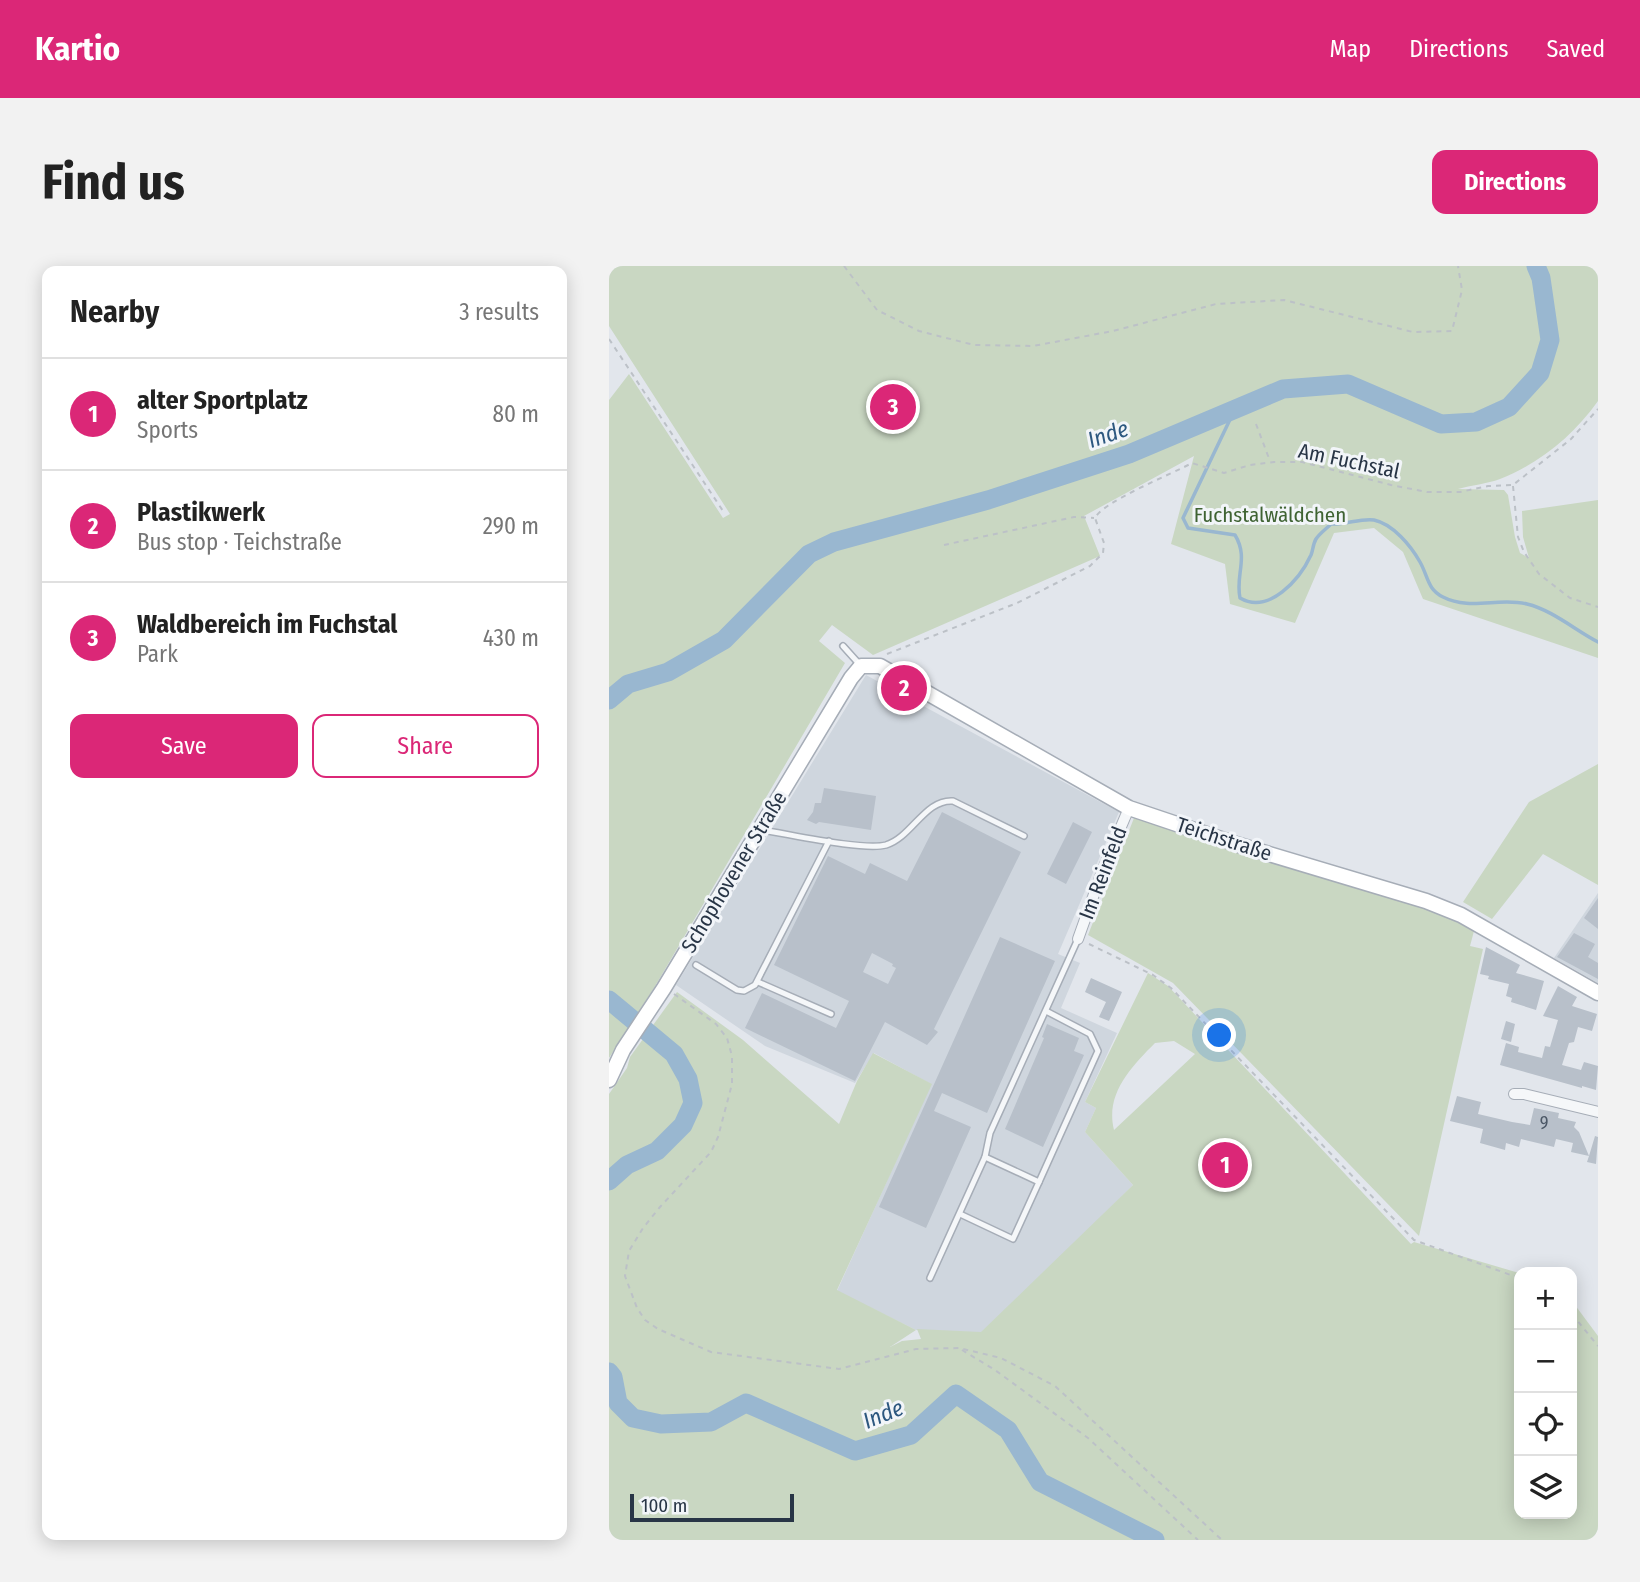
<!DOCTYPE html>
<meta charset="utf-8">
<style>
:root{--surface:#fff;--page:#f2f2f2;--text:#222;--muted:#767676;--line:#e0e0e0;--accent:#db2777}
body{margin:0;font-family:"Fira Sans Condensed",sans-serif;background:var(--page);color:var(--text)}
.controls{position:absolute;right:21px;bottom:21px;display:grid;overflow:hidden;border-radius:14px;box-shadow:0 4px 18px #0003}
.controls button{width:63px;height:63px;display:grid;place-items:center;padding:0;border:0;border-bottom:2px solid var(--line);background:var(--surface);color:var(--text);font:35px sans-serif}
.scale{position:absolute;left:21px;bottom:18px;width:164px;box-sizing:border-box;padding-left:7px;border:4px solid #283546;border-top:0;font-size:19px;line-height:24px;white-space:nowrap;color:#283546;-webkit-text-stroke:5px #f2f5f9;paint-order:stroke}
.you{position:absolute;left:611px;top:770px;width:24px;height:24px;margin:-18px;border:5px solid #fff;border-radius:50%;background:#1a73e8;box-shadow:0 0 0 10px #1a73e833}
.badge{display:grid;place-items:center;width:46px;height:46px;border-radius:50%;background:var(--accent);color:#fff;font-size:23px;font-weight:700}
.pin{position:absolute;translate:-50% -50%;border:4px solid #fff;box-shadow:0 2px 7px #0006}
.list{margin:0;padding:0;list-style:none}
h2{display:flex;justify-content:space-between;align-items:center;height:91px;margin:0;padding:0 28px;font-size:30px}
h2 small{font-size:23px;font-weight:400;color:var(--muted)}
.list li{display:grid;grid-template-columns:46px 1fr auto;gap:21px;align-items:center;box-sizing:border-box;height:112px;padding:0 28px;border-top:2px solid var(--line)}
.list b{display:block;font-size:26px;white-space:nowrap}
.list p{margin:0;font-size:23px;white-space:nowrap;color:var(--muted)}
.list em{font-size:23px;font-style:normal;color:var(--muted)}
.actions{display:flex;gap:14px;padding:21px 28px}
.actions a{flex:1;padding:16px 0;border:2px solid var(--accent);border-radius:14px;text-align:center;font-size:24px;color:var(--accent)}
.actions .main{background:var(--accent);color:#fff}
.icon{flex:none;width:38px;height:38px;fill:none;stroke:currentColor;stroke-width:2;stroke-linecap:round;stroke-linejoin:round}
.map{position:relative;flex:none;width:989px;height:1274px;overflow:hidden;border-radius:14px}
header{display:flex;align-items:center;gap:42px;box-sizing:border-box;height:98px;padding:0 35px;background:var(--accent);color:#fff}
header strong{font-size:33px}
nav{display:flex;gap:38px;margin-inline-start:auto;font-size:24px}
.intro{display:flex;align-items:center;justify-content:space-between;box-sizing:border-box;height:168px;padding:0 42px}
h1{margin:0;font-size:49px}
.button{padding:18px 32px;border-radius:14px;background:var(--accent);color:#fff;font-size:24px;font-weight:700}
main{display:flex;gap:42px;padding:0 42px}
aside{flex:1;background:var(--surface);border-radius:14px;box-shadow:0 4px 18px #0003}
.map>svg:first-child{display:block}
</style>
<header>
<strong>Kartio</strong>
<nav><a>Map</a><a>Directions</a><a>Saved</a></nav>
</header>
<div class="intro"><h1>Find us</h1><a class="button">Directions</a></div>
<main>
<aside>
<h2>Nearby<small>3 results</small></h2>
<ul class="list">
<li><span class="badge">1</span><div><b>alter Sportplatz</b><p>Sports</p></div><em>80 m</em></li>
<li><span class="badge">2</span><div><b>Plastikwerk</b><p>Bus stop · Teichstraße</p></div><em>290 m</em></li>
<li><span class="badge">3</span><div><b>Waldbereich im Fuchstal</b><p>Park</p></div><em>430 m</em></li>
</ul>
<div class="actions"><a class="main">Save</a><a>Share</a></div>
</aside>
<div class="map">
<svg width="989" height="1274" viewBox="0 0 989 1274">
<rect width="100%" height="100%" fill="#e2e6ec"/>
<g fill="#cfd6de">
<polygon points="257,409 510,546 449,688 471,697 452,742 508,767 476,836 487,842 476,866 524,919 377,1068 307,1064 228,1025 322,818 265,787 246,817 156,780 67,719"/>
<polygon points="989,627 989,717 945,692"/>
</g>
<g fill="#c9d7c2" fill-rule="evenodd">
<path d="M0,0H989V135C964,170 931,197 891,213C878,218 862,219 849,223L895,224L899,229L906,271L911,287L920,292L914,271L913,245L989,234V392L814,333L794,286L765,262L725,267L686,357L621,338L616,298L562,278L585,190L475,250L491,290L264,389L223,359L210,375L236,397L45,722L0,792V134L20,108L114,252L121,248L0,60Z"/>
<polygon points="989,498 989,619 934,588 883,653 854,636 920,536"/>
<polygon points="525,552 826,645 865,665 861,680 874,683 810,970 564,717 479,669"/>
<path d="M539,707L559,720L802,978L805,976L910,1007V1248H963V1035L989,1070V1274H0V828L18,802L21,791L68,726L134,774L230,858L248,815L264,787L323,818L228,1024L307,1064L281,1081L293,1075L312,1073L308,1063L372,1066L524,919L476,866L487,842L476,836ZM565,775L586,788L505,864C496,828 522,801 546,777Z"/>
</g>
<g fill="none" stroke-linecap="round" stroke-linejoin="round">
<path stroke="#99b7d0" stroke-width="3.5" d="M626,143L574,252L579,262L626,269C640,292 626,309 631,332C660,349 691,313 702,289C704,284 704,278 707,273C710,268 718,262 722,258C736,259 752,252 765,254C784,258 802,280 811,296C819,310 818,323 834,331C861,345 890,331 918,338C943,344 966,364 989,376"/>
<g stroke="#99b7d0" stroke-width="19">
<polyline points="0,434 19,418 59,406 115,374 200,288 225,276 379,234 520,188 674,123 739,118 832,158 867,156 900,141 931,107 941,74 932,12 927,0"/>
<polyline points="0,734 65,788 79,813 84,837 74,859 48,885 18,899 0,915"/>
<polyline points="0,1106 4,1111 9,1137 24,1152 52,1158 102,1156 137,1137 246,1185 302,1169 347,1128 399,1164 431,1216 546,1274"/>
</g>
</g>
<g fill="#b8c0ca" fill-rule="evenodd">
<polygon points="215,522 267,530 262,564 210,556 207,558 198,554 204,546 206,537 212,537"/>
<path d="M333,546L412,586L325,763L329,766L318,779L276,756L246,815L136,762L153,727L227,762L240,735L165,699L219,590L256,608L261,597L298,615ZM263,687L284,698L283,700L287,702L279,718L254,706Z"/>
<polygon points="464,556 483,566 457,618 438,608"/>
<polygon points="989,632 989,663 975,652"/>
<polygon points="965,667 986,678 979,691 989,697 989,713 948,691"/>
<polygon points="391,671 446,695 378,847 333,827 325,845 362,861 317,962 270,941"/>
<polygon points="877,681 911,699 907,707 935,715 927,744 902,736 903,732 897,730 900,718 879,713 880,710 871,708"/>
<polygon points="482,712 513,726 500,755 490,751 497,736 476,726"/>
<polygon points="949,720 968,731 963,740 988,748 983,765 969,761 965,776 960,777 953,799 972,804 975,796 989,800 987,824 973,820 973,822 891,799 897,777 910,781 909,786 933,792 936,780 941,781 949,754 934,750"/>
<polygon points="897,755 906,758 902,776 892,773"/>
<polygon points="438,758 470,772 465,785 475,789 434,881 396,863 435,772 433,771"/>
<polygon points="848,830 872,836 869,848 903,856 921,859 925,842 950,847 949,852 967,856 965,861 970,866 980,890 986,870 989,871 987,898 978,896 980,890 962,886 964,877 947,873 945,881 912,873 910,881 897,877 896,884 871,877 874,863 841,855"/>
</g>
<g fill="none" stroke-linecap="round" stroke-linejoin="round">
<g stroke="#a6adb7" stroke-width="8">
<g id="lane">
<polyline points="234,380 252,400"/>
<path d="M153,564C180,568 254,585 277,579C303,571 316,533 344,535L415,570"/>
<polyline points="87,699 128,724 135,725 146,719 220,575"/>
<polyline points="149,716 222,748"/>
<polyline points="430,916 489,785 481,768 437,745"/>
<polyline points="351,948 404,973 430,916 376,891"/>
<polyline points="321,1012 376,891 381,867 469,673"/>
</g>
</g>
<g stroke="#a6adb7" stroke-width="12">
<g id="street">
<polyline points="469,673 494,603 520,542"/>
<polyline points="905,828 915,828 989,846"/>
</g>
</g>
<g stroke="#a6adb7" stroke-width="17">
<polyline id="secondary" points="0,814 14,784 55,722 242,412 252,400 271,400 520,542 630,579 817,635 852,649 989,727"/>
</g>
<g stroke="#bcc1c7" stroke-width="2" stroke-dasharray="5 5" stroke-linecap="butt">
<polyline points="235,0 268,44 310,65 365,79 424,80 504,65 607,38 675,34 804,66 843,65 853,24 849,0"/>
<polyline points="0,73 116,248"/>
<polyline points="647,158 661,195"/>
<polyline points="904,220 909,271 915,286 930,308 961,332 989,341"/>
<polyline points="335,279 465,251 485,252"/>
<path d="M278,388L408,337L481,300L494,287L495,277L486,252C493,236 563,208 583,197L615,207L641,199L665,196H693L782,219L818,226H851L879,220L904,219L962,173L989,143"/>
<polyline points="480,678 544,709 562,722 805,974 910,1012"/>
<polyline points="65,728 107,758 118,772 123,790 123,818 109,871 102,886 51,941 34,962 20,985 16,1010 28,1042 36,1054 49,1063 102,1086 230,1103 307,1083 350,1082 392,1092 446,1120 613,1274"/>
<polyline points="963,1048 989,1080"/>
<polyline points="353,1084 386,1104 479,1172 589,1274"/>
</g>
<use href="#lane" stroke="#f5f7f9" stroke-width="5"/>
<use href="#street" stroke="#f5f7f9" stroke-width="10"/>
<use href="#secondary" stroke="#fff" stroke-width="14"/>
</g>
<g text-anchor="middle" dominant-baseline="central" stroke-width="6" stroke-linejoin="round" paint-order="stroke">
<g font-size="18" fill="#4c5867">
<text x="935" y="857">9</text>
</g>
<g font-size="21" fill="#283546" stroke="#f2f5f9">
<text transform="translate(740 195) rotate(12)">Am Fuchstal</text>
<text transform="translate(615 573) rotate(18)">Teichstraße</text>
<text transform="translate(125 606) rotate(-59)">Schophovener Straße</text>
<text transform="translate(494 607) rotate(-69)">Im Reinfeld</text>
</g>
<g font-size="21" fill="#3f6333" stroke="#f2f5f9">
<text x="661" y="249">Fuchstalwäldchen</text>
</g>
<g font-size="23" font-style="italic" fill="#2c577f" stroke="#f2f5f9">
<text transform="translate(499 168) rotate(-19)">Inde</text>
<text transform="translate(274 1148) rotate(-22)">Inde</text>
</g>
</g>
</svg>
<div class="controls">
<button>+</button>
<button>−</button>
<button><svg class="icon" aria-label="locate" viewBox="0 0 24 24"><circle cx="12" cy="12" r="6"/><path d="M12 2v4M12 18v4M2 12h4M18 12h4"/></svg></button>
<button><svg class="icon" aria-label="layers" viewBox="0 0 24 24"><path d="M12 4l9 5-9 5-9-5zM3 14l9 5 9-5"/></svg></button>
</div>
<div class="scale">100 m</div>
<div class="you"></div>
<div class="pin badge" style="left:616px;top:899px">1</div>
<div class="pin badge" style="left:295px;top:422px">2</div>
<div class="pin badge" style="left:284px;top:141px">3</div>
</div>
</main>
